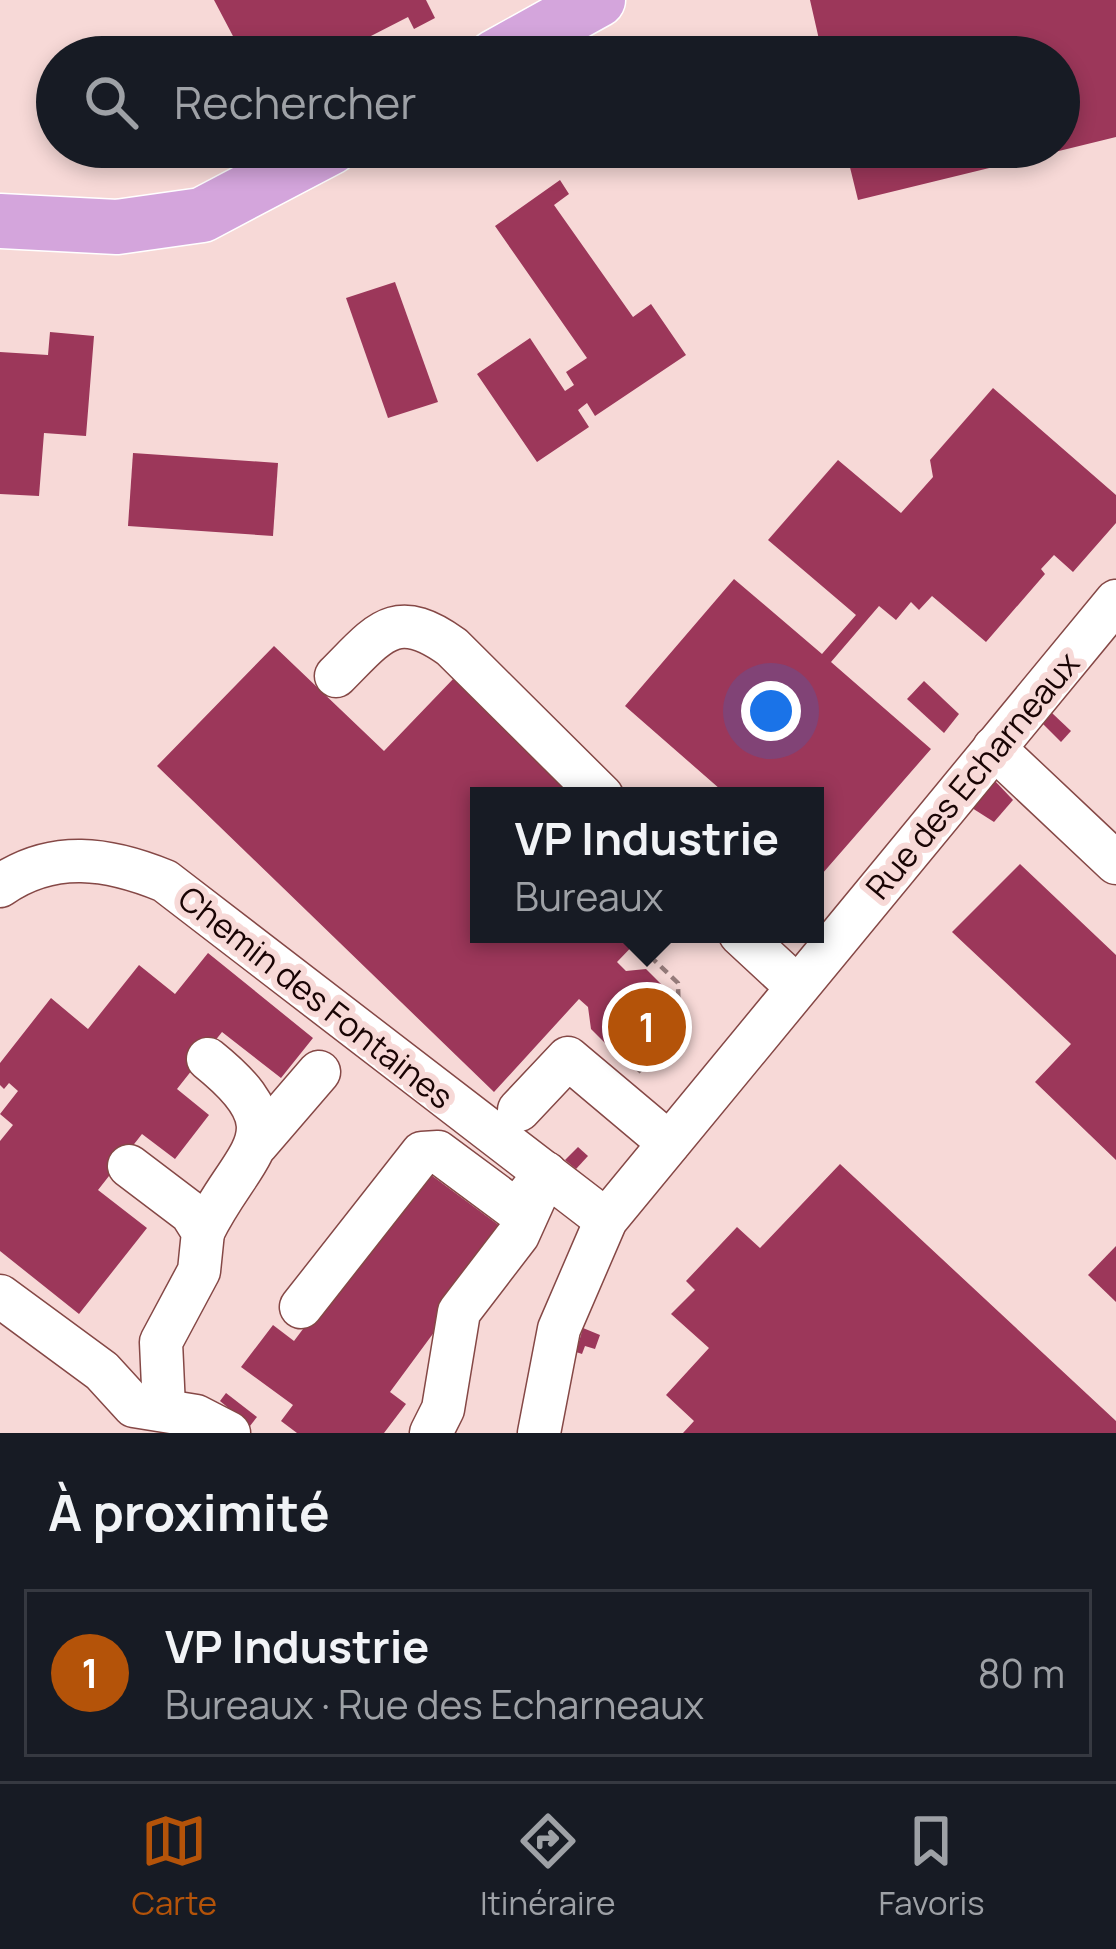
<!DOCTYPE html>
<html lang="fr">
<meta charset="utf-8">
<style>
:root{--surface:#171b24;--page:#242831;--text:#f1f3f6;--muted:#9ea1a6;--line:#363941;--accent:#b45309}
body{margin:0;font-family:Manrope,sans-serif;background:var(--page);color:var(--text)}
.you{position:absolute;left:771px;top:711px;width:42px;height:42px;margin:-30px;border:9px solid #fff;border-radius:50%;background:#1a73e8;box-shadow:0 0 0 18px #1a73e833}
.badge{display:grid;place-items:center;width:78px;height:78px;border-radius:50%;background:var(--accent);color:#fff;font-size:39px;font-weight:700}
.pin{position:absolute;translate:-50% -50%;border:6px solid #fff;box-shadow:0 3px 12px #0006}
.popup{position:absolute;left:470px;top:787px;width:354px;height:156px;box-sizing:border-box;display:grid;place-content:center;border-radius:0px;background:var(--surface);filter:drop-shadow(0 3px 9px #0005);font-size:39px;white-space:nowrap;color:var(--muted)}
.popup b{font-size:45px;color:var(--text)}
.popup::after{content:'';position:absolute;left:50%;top:100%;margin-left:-24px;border:24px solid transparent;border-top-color:var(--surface)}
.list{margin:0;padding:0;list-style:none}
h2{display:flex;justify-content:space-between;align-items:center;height:156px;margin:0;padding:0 48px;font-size:51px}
h2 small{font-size:39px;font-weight:400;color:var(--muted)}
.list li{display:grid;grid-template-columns:78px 1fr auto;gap:36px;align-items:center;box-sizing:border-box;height:168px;margin:0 24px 24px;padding:0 24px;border:3px solid var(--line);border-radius:0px}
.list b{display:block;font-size:45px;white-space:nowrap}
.list p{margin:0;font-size:39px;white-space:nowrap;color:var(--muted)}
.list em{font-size:39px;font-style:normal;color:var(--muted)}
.icon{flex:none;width:66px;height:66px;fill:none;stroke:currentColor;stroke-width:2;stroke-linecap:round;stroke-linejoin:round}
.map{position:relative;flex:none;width:1116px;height:1433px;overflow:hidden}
.search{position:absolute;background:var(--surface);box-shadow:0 6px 18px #0003;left:36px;right:36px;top:36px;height:132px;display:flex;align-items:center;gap:30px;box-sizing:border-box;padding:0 42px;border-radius:66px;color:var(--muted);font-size:45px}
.sheet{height:348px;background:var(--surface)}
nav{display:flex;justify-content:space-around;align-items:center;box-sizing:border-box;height:168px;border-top:3px solid var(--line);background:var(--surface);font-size:33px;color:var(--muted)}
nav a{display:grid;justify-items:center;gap:6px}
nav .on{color:var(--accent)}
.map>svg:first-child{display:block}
</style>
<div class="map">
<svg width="1116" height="1433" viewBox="0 0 1116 1433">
<rect width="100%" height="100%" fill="#f7d9d7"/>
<g fill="#9c375a">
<polygon points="214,0 426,0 435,18 414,29 408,17 330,57 244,57"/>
<polygon points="810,0 1116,0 1116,137 858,200 845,147 1059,147 1059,57 823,57"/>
<polygon points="560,180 569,194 554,205 633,317 651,304 686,355 595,416 587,403 578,410 589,427 537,462 477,374 530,338 565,391 574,385 566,372 587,358 495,226"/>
<polygon points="395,282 438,402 388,418 346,298"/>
<polygon points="50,332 94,336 86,436 44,433 39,496 0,494 0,352 48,355"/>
<polygon points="993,388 1116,495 1116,523 1073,572 1054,555 1041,569 1045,574 986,642 932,596 919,610 911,602 896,620 879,606 831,662 931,749 822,874 815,869 815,796 728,796 625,706 734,579 822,654 856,615 768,540 838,460 901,513 933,477 930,460"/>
<polygon points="133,453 278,463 273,536 128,526"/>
<polygon points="274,646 384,751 455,677 579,796 479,796 479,934 644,934 617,962 626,971 646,969 670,993 671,1027 647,1052 614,1052 591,1029 588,1007 579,999 494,1092 157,766"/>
<polygon points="924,681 959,714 944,733 907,699"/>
<polygon points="1052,713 1071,731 1061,742 1043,724"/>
<polygon points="995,781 1013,800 994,822 972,808"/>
<polygon points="1020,864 1116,955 1116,1160 1035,1082 1071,1044 952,932"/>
<polygon points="208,953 313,1038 281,1078 222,1032 177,1089 209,1115 175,1159 142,1134 98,1190 147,1228 79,1314 0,1251 0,1141 13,1125 0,1114 18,1091 9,1083 4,1089 0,1085 0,1063 51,998 88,1029 139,965 175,994"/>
<polygon points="578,1147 588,1156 576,1169 565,1160"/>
<polygon points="840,1164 1116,1421 1116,1433 683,1433 694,1421 666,1395 709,1348 671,1314 695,1290 686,1281 737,1227 760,1248"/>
<polygon points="423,1169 508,1232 390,1392 406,1404 384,1433 297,1433 281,1421 293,1405 241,1367 273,1325 294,1341"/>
<polygon points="1116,1246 1116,1302 1088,1275"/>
<polygon points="583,1328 600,1335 595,1349 585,1346 582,1354 576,1352"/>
<polygon points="226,1393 257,1417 250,1426 220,1401"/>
</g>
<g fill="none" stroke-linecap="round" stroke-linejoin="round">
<g stroke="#854846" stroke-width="45">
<g id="minor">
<path d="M336,676C379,633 395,606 452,647L602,796"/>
<polyline points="994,748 1116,863"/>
<path d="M0,886C53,849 109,858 165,881L606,1220"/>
<polyline points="740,934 796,986"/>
<polyline points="519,1110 568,1058 669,1143"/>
<polyline points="257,1144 319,1072"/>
<polyline points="129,1166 191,1213 203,1232 199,1271 161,1342 164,1408"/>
<path d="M203,1232C243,1150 301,1134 208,1059"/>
<polyline points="0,1296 102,1371 134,1406 196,1416 229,1433"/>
<polyline points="301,1307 422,1153 438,1152 516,1210 546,1173 518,1235 459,1312 443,1409 431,1433"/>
<polyline points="539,1433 559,1329 606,1220 1116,601"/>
</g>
</g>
<g stroke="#fff" stroke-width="57">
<g id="major">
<polyline points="495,57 598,0"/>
<polyline points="0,221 117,227 202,215 331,147"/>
</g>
</g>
<polyline stroke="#957b7a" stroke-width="4.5" stroke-dasharray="9 6" stroke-linecap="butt" points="638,1072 679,1028 678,983 654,960"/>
<use href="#minor" stroke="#fff" stroke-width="42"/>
<use href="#major" stroke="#d4a5dc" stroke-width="54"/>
</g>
<g text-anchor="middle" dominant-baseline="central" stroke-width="12" stroke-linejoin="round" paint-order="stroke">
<g font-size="33" fill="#190404" stroke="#f7d9d7">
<text transform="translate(972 775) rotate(-50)">Rue des Echarneaux</text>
<text transform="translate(316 997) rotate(38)">Chemin des Fontaines</text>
</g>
</g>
</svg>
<div class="you"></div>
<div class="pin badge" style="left:647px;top:1027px">1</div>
<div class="popup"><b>VP Industrie</b>Bureaux</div>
<div class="search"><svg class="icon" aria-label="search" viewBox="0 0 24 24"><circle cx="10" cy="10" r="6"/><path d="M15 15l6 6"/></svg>Rechercher</div>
</div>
<section class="sheet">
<h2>À proximité<small></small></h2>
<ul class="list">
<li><span class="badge">1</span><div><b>VP Industrie</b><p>Bureaux · Rue des Echarneaux</p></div><em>80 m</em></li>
</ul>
</section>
<nav>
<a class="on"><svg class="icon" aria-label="map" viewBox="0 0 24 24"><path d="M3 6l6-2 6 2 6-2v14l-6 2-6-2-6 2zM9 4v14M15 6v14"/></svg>Carte</a>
<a><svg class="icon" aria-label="directions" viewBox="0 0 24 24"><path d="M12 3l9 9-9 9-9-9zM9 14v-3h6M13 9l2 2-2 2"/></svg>Itinéraire</a>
<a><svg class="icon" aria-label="saved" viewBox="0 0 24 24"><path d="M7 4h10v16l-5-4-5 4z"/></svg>Favoris</a>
</nav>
